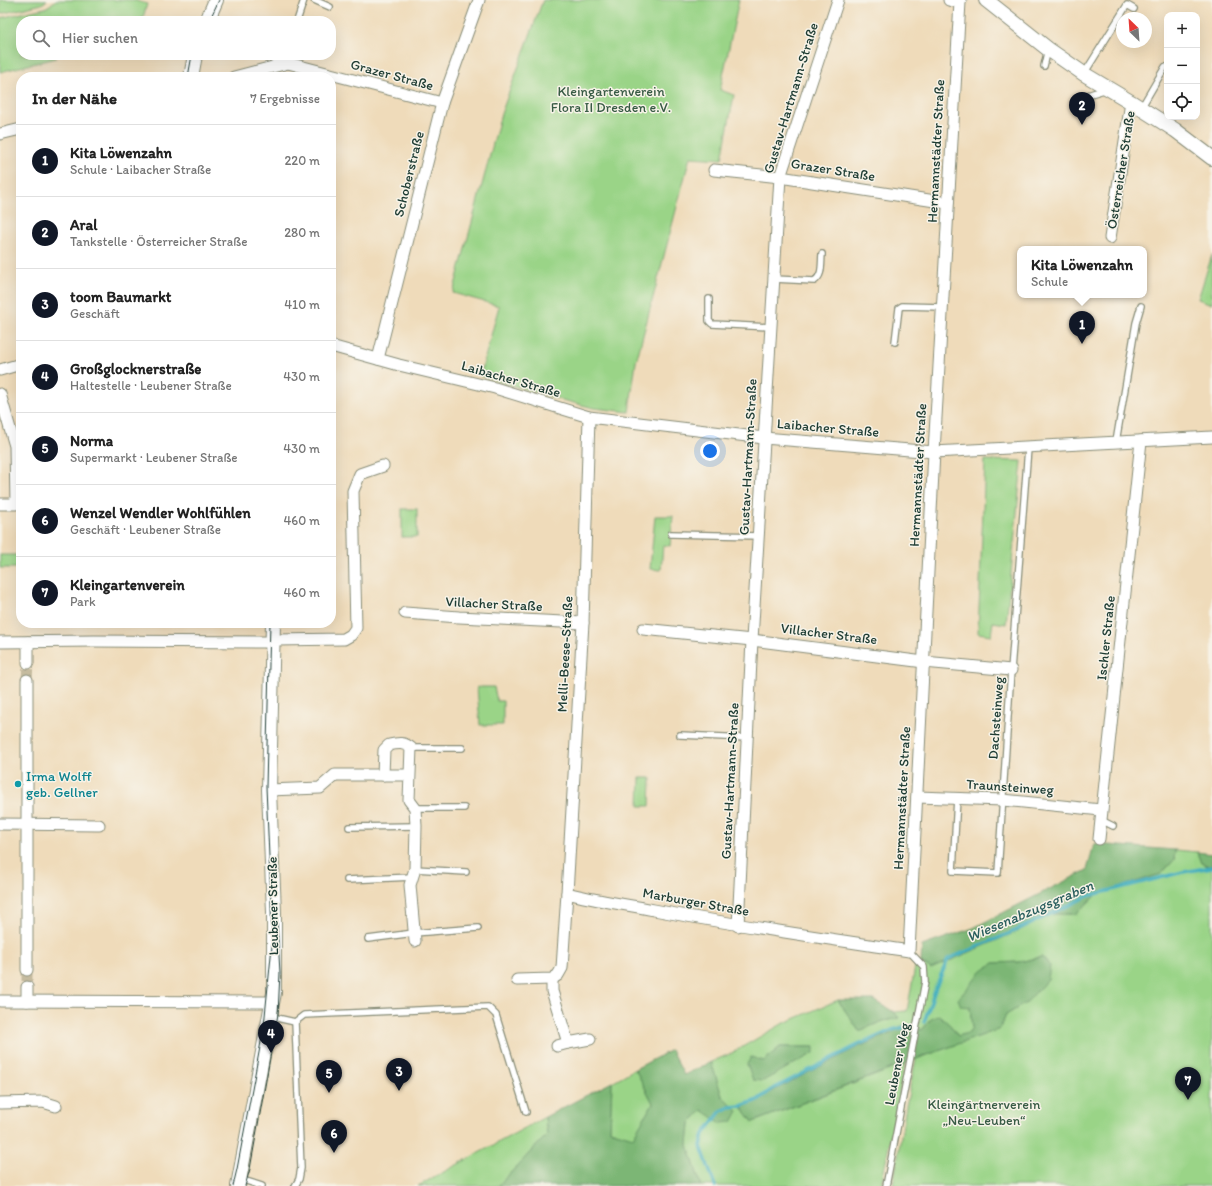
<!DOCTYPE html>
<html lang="de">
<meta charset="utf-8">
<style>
:root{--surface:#fff;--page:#f6f6f6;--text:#222;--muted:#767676;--line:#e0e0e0;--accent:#111827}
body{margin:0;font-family:Itim,sans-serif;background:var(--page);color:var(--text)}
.controls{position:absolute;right:12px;top:12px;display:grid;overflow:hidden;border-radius:8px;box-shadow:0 4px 16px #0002}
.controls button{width:36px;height:36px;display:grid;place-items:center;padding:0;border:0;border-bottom:1px solid var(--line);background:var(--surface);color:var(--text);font:20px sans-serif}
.compass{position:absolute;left:1116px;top:12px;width:36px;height:36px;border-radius:50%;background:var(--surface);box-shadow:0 4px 16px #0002;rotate:335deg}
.you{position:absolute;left:710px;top:451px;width:14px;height:14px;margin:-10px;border:3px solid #fff;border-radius:50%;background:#1a73e8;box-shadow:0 0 0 6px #1a73e833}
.badge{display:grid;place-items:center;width:26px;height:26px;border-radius:50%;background:var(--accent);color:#fff;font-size:13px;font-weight:700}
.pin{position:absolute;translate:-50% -33px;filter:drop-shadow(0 1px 2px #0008)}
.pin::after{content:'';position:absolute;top:21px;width:14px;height:12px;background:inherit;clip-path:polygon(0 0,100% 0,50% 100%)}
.popup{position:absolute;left:1017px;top:246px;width:130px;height:52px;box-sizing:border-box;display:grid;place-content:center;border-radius:8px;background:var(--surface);filter:drop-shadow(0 1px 3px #0005);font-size:13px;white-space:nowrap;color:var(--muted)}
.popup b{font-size:15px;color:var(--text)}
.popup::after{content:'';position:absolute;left:50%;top:100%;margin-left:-8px;border:8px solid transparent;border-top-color:var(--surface)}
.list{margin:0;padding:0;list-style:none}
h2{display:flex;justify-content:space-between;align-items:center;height:52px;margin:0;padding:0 16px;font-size:17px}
h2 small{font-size:13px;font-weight:400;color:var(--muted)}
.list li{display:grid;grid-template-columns:26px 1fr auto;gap:12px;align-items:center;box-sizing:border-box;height:72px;padding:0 16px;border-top:1px solid var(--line)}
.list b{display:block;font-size:15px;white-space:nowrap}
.list p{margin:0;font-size:13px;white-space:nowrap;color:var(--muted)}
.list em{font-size:13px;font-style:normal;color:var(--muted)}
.icon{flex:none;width:22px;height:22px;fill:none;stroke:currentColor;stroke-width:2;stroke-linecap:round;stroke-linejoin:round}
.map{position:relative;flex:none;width:1212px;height:1186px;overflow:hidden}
.search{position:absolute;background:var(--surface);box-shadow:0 4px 16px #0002;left:16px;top:16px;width:320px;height:44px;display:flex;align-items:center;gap:10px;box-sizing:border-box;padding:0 14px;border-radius:16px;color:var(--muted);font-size:15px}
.panel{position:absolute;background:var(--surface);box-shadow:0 4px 16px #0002;left:16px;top:72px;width:320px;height:556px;border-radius:16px}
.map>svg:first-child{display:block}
</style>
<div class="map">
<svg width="1212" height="1186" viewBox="0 0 1212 1186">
<rect width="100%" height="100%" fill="#f7f3e8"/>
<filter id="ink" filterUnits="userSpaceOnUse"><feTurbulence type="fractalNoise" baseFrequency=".025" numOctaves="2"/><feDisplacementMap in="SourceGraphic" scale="8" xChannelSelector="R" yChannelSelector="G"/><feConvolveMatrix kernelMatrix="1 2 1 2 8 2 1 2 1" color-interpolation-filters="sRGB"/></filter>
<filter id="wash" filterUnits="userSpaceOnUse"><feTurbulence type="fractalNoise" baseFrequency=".012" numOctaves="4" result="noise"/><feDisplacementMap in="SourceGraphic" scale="16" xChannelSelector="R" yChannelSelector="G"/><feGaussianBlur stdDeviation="0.9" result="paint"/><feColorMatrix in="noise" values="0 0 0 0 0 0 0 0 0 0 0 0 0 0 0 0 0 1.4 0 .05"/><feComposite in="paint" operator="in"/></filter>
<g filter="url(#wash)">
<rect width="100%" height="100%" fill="#efdbba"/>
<g fill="#9ad487" stroke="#5c885e" fill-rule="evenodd">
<polygon points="0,0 47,0 42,4 0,14"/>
<polygon points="56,0 133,0 147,4 142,21 21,21 21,55 55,55 56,58 0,72 0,18 45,8 50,5"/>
<polygon points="543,0 739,0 720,90 734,95 722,159 690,157 636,362 629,412 594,408 562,400 480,376 499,306 453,293 501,114"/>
<polygon points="1212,255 1212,304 1198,299"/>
<polygon points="985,460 1022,461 1006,624 993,622 991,635 978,633"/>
<rect x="402" y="509" width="15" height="28"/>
<polygon points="655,516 673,516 670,546 663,545 661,570 650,569"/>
<rect x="0" y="555" width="21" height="13"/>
<polygon points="477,687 494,687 497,701 503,701 503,725 480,725"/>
<polygon points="640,778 651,778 650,806 639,806"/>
<path d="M1175,850L1197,852L1201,863L1209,866H1212V1186H893L906,1106L916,1059L1000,1029L1006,1015L1026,1003L1042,957L1019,962L994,963L970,1007L972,1028L968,1033L958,1036L950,1025L931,1019L922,1030L901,1026L892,1033L856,1048L742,1107L753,1122L905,1064L881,1186H701L688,1145L690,1123L702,1110L722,1096L711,1062L732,1053L782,1024L838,1000L859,1031L883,1021L899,1018L894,1012L907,1011L915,967L921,962L1016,932L1051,914H1076L1097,894L1161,874L1174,860ZM780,1047H814L753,1080L751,1058L764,1061Z"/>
<polygon points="635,1069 653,1103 633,1138 610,1130 612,1082"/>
<polygon points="545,1117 547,1135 498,1186 418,1186"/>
</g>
<g fill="#7bb674" stroke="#4d7a54">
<polygon points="1094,844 1175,850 1174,860 1161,874 1097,894 1076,914 1051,914 1016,932 931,969 921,962 922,946 973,928 1087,870"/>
<polygon points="1197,852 1212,854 1212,866 1209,866 1201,863"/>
<polygon points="1042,957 1050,966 1048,979 1026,1003 1006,1015 1000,1029 916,1059 753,1122 742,1107 856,1048 892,1033 901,1026 922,1030 931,1019 939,1015 950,1025 958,1036 968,1033 972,1028 970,1007 961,1006 958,999 982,971 994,963 1019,962"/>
<polygon points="838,1000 874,1000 894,1012 899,1018 883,1021 859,1031"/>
<polygon points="780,1047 814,1047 814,1053 763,1081 753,1080 747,1064 751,1057 764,1061"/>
<polygon points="671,1050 684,1075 711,1062 722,1096 738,1111 732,1122 721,1123 702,1110 690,1123 688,1145 701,1186 498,1186 547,1135 545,1117 612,1082 610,1130 633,1137 653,1103 635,1069"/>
</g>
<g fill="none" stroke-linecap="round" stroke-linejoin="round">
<g stroke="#42afbf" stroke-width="3.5">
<polyline points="924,1022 936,987 948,959 1015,931 1088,896 1183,872 1212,867"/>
<polyline points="715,1186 701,1146 704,1134 721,1111 730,1107 741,1106 758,1100 771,1090 856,1046 892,1030 909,1026"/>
</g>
</g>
</g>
<g filter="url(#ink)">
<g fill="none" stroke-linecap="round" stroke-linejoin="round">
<g stroke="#c5bb9f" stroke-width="11" stroke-dasharray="11 5.5" stroke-linecap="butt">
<polyline points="27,680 28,663"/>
<polyline points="27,970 27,987"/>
</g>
<g stroke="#878c77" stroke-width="8">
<g id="service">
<polyline points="314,0 330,7"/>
<polyline points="297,21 304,0"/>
<polyline points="1044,66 1048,49"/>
<polyline points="1084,74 1127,5 1134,9"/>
<polyline points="1084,96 1107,89"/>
<polyline points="1141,108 1165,67"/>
<path d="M774,279L814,281C823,276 821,264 822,254"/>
<polyline points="709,299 709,321 712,324 771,327"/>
<polyline points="895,342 899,308 902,306 942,307"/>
<polyline points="1116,442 1136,323 1141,306"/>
<polyline points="671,534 759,536"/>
<polyline points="680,735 748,738"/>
<polyline points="411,748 462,748"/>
<polyline points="957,798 953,871 998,873 1011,670 1028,448"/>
<polyline points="415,808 464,808"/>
<polyline points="1101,820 1113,826"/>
<polyline points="349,827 416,826"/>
<polyline points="415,869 466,872"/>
<polyline points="347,880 413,877"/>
<polyline points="368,939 414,933 478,928"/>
<polyline points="271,1018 277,1018 295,1022"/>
<polyline points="240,1179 262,1186"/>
<polyline points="295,1186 299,1179 301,1168 295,1022 304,1015 488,1007 496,1015 526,1112"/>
<polyline points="886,1186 925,982 924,967 909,951"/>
</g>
</g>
<g stroke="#878c77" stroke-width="13">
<g id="minor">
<polyline points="949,0 960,2"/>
<polyline points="271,55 288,63 442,103"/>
<polyline points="234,77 288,63"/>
<polyline points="0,134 21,129"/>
<polyline points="714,170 780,177 948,203"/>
<polyline points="1110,238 1131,102"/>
<polyline points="331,346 399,365 495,388 589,417 764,438 934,452 1212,437"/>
<polyline points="378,359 442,103 479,0"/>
<polyline points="0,370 21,364"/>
<polyline points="0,394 15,446 16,504 0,504"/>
<polyline points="405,613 459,617 583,623"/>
<polyline points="643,629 752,640 924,662 1011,670"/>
<polyline points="0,642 94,641 269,642 275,640 344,639 351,635 356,628 353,491 360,474 383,466"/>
<polyline points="28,642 28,663"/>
<path d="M383,775L384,750L389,745C398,743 404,742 411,748L409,800L415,808L416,826L415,869L410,885L415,941"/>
<polyline points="269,790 320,788 335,775 409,775"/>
<polyline points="917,797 1003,800 1101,810"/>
<polyline points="0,824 99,825"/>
<polyline points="1099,839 1141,441"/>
<polyline points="567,893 583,623 589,417"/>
<polyline points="738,926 752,640 780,177 838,0"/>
<polyline points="27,970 27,680"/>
<polyline points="552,979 552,991 568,1043 590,1039"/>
<path d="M517,980L552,979L558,975L562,968L567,893C596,901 625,904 654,910C739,926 824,938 909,951L934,452L960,2L961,0"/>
<polyline points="27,987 27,1001"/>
<polyline points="0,1001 273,1002"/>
<polyline points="557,1046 568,1043"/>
<polyline points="0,1103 43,1102 56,1106"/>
</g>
</g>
<g stroke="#878c77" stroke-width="16">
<g id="tertiary">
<polyline points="986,0 1048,49 1084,74 1131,102 1175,130 1212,158"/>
<polyline points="207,21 216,0"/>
<polyline points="191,77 195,55"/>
<polyline points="238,1186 274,993 274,912 269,790 273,623"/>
</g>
</g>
<use href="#service" stroke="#fff" stroke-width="5.5"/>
<use href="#minor" stroke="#fff" stroke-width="11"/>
<use href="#tertiary" stroke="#fff" stroke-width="14"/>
<g stroke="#1f3d34" stroke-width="1">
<polyline points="209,21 219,0"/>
<polyline points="188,77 192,55"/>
<polyline points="233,1186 237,1169 264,1026 272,946 271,903 266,787 270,623"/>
<polyline points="245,1186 250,1169 278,1014 280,973 277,919"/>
</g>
</g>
</g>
<circle fill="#0f9aa8" stroke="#f7f3e8" stroke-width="1.5" cx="18" cy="784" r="4"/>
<g text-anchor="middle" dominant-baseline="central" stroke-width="3" stroke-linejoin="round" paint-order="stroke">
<g font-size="14" fill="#1f3d34" stroke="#f7f3e8">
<text transform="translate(392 75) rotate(15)">Grazer Straße</text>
<text transform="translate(791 98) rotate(-73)">Gustav-Hartmann-Straße</text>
<text transform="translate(936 151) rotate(-87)">Hermannstädter Straße</text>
<text transform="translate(833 170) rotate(9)">Grazer Straße</text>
<text transform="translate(1121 170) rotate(-81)">Österreicher Straße</text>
<text transform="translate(409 174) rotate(-76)">Schoberstraße</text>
<text transform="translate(511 379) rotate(16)">Laibacher Straße</text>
<text transform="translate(828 428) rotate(5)">Laibacher Straße</text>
<text transform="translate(748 457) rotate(-87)">Gustav-Hartmann-Straße</text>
<text transform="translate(918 475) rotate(-87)">Hermannstädter Straße</text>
<text transform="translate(494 604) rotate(3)">Villacher Straße</text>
<text transform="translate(829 634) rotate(7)">Villacher Straße</text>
<text transform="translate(1106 638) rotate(-84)">Ischler Straße</text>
<text transform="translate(565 654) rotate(-87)">Melli-Beese-Straße</text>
<text transform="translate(996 718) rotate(-86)">Dachsteinweg</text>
<text transform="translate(730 781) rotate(-87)">Gustav-Hartmann-Straße</text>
<text transform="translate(1010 787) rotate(4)">Traunsteinweg</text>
<text transform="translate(902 798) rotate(-87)">Hermannstädter Straße</text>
<text transform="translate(696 902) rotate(10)">Marburger Straße</text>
<text transform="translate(273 906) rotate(-91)">Leubener Straße</text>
<text transform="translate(897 1064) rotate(-79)">Leubener Weg</text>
</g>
<g font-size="14" fill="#385b45" stroke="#f7f3e8">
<text x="611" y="91">Kleingartenverein<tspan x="611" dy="16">Flora II Dresden e.V.</tspan></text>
<text x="984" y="1104">Kleingärtnerverein<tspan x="984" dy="16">„Neu-Leuben“</tspan></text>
</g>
<g font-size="14" fill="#0d838f" stroke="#f7f3e8" text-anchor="start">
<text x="26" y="776">Irma Wolff<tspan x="26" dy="16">geb. Gellner</tspan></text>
</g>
<g font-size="15" font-style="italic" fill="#2a5f5e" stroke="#f7f3e8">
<text transform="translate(1030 911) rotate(-23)">Wiesenabzugsgraben</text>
</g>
</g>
</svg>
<div class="controls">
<button>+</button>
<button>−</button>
<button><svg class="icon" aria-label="locate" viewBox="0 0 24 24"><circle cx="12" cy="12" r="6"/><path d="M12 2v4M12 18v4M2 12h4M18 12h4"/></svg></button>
</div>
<svg class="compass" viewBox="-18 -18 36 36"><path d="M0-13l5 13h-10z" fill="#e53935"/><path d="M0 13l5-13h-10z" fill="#767676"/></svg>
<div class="you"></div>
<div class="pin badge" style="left:1082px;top:344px">1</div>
<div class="popup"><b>Kita Löwenzahn</b>Schule</div>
<div class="pin badge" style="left:1082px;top:125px">2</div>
<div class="pin badge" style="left:399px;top:1091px">3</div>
<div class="pin badge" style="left:271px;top:1053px">4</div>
<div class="pin badge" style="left:329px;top:1093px">5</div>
<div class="pin badge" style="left:334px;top:1153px">6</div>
<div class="pin badge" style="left:1188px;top:1100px">7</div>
<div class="search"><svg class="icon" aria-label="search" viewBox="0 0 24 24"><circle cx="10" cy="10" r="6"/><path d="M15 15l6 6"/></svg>Hier suchen</div>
<section class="panel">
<h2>In der Nähe<small>7 Ergebnisse</small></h2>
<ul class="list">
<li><span class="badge">1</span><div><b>Kita Löwenzahn</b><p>Schule · Laibacher Straße</p></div><em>220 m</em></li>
<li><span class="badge">2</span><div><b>Aral</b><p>Tankstelle · Österreicher Straße</p></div><em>280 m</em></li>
<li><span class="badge">3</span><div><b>toom Baumarkt</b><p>Geschäft</p></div><em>410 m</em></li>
<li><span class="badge">4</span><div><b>Großglocknerstraße</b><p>Haltestelle · Leubener Straße</p></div><em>430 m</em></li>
<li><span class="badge">5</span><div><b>Norma</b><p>Supermarkt · Leubener Straße</p></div><em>430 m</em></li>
<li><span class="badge">6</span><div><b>Wenzel Wendler Wohlfühlen</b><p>Geschäft · Leubener Straße</p></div><em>460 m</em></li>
<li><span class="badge">7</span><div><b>Kleingartenverein</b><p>Park</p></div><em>460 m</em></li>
</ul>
</section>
</div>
